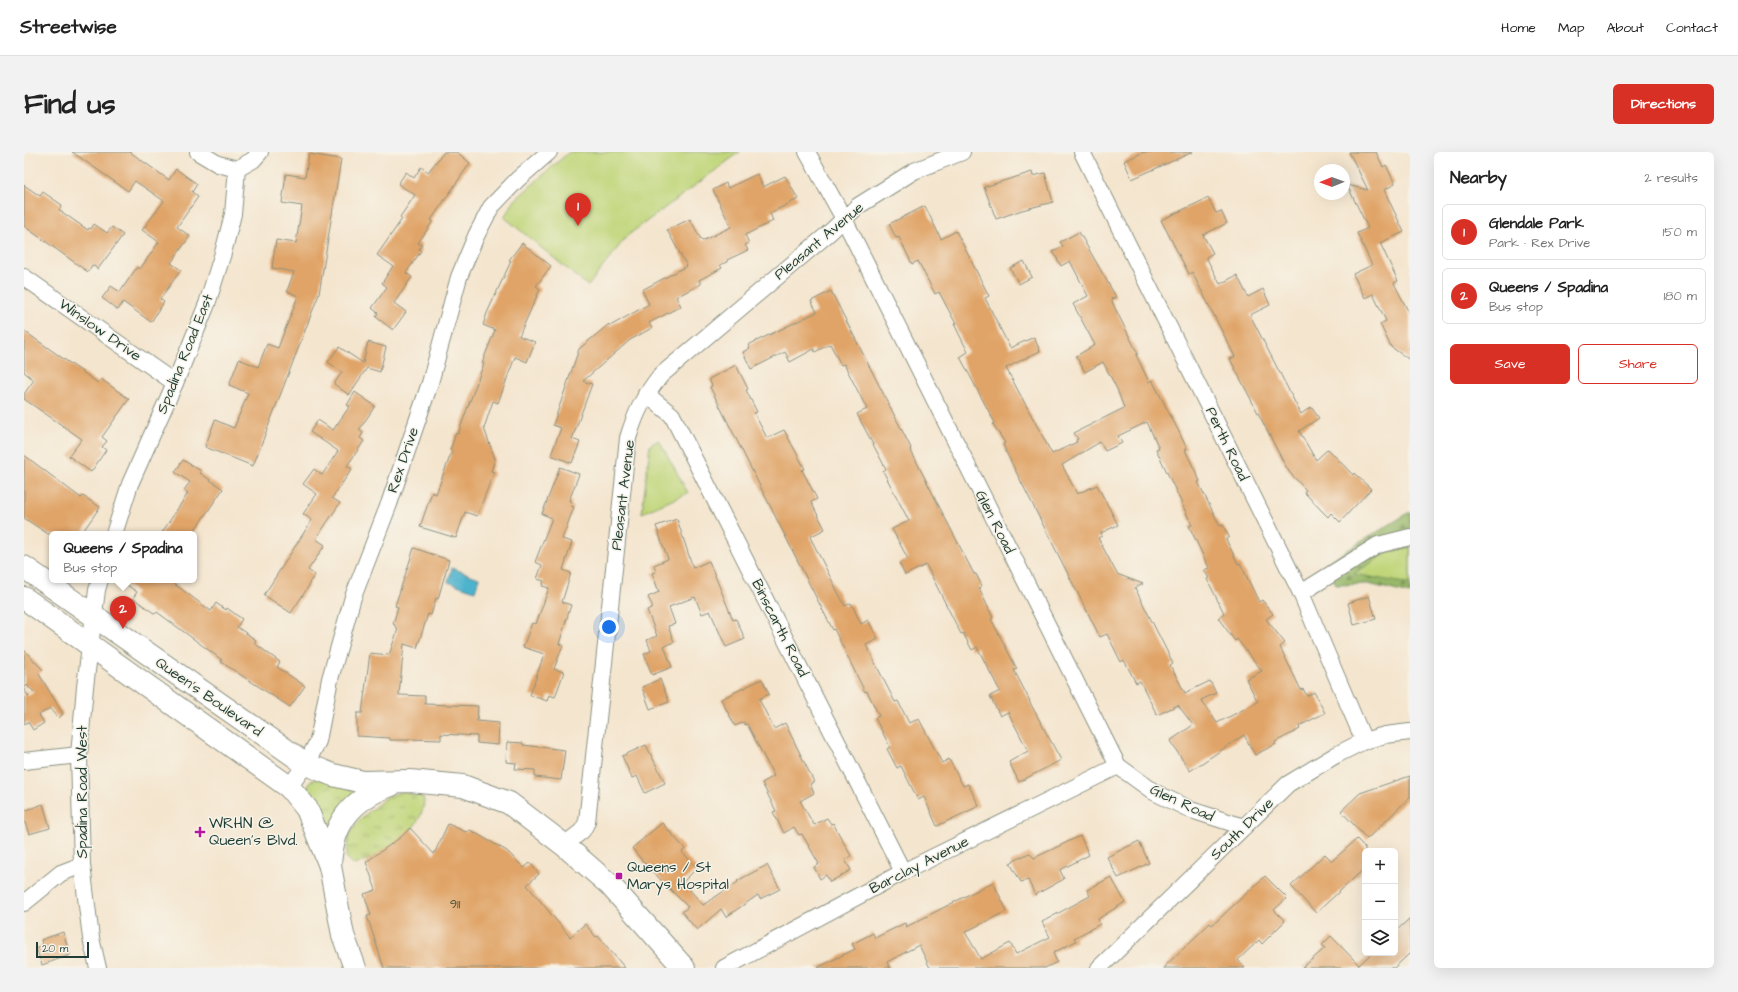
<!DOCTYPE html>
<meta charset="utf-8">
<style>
:root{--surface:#fff;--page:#f2f2f2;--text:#222;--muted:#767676;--line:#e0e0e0;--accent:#d93025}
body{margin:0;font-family:"Architects Daughter",sans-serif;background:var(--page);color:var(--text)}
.controls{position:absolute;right:12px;bottom:12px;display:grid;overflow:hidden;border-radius:6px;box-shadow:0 4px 16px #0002}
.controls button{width:36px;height:36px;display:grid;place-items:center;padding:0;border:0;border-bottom:1px solid var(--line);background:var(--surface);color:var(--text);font:20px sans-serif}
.compass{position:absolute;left:1290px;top:12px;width:36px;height:36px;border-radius:50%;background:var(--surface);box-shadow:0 4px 16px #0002;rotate:269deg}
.scale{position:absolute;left:12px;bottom:10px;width:53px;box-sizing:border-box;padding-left:4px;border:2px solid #1f3d34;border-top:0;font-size:11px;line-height:14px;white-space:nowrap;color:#1f3d34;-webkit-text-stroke:3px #f7f3e8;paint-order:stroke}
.you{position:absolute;left:585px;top:475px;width:14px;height:14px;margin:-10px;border:3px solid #fff;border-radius:50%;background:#1a73e8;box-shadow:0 0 0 6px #1a73e833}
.badge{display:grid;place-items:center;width:26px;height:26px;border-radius:50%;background:var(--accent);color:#fff;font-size:13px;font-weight:700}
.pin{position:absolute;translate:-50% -33px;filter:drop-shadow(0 1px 2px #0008)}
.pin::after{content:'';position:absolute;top:21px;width:14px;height:12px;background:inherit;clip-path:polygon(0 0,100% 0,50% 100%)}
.popup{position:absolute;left:25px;top:379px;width:148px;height:52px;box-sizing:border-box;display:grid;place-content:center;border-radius:6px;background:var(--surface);filter:drop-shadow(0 1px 3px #0005);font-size:13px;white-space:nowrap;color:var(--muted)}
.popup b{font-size:15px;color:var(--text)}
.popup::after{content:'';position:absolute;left:50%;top:100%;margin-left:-8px;border:8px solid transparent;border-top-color:var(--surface)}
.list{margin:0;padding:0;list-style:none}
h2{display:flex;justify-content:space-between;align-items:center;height:52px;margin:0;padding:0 16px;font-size:17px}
h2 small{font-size:13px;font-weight:400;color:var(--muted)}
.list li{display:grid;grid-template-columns:26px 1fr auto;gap:12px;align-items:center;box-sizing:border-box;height:56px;margin:0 8px 8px;padding:0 8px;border:1px solid var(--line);border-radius:6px}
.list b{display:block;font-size:15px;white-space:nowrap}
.list p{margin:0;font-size:13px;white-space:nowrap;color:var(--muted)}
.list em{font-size:13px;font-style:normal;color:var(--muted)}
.actions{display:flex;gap:8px;padding:12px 16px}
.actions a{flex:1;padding:9px 0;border:1px solid var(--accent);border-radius:6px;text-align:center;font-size:14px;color:var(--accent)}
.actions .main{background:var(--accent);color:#fff}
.icon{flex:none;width:22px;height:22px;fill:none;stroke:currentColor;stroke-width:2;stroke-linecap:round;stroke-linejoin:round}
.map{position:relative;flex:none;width:1386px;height:816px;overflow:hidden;border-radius:6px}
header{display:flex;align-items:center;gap:24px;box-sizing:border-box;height:56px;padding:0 20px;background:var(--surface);border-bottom:1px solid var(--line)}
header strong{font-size:19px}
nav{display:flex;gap:22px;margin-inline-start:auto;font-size:14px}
.intro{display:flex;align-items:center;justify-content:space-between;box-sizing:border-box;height:96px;padding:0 24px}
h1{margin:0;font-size:28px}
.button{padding:10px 18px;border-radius:6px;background:var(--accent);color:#fff;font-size:14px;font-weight:700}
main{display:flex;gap:24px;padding:0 24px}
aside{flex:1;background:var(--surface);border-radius:6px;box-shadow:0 4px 16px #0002}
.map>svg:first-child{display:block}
</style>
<header>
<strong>Streetwise</strong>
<nav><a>Home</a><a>Map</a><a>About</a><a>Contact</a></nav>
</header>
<div class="intro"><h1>Find us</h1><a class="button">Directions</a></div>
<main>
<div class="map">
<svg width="1386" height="816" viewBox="0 0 1386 816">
<defs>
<pattern id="grass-tufts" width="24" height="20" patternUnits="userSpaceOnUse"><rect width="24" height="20" fill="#c0d679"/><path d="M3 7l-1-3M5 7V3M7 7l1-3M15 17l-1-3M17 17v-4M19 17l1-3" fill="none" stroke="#9baf64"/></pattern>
<pattern id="forest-firs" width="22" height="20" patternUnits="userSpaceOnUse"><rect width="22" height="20" fill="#98b769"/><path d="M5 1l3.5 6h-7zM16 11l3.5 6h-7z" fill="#7b9657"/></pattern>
</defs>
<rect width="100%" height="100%" fill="#f7f3e8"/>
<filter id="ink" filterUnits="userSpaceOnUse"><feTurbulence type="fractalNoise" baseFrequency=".025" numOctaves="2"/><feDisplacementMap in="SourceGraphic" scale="8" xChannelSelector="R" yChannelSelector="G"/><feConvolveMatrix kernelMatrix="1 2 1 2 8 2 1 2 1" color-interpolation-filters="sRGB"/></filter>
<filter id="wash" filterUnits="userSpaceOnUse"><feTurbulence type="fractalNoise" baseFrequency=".012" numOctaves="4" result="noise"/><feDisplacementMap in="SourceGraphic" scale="16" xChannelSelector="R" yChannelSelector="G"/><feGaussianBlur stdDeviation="0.9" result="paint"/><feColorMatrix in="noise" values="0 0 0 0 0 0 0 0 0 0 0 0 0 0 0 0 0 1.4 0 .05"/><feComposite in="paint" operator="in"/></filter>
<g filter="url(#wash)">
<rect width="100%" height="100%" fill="#f4e5ce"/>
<g fill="url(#grass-tufts)" stroke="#708a56">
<polygon points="291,627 340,632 307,676 302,677 282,641 286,630"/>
<path d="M380,639L393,641L400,647C401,679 357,704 330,713L322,705L325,682L336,667L363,645Z"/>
</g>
<polygon fill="url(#forest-firs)" stroke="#5c7a4e" points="1386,360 1386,442 1344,432 1312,433 1302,411"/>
<g fill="#c0d679" stroke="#708a56">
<polygon points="545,0 716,0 603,84 564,134 480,65 491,48"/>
<polygon points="635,288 664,341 618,361 626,293"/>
<polygon points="1386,395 1386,432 1330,422 1361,402"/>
</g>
<polygon fill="#4eb3cd" stroke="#367880" points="428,416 455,426 451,439 424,430"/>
<g id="blocks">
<g fill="#e0a467" fill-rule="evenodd">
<polygon points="48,0 106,0 145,28 152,17 173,32 168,40 174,45 153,75 166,84 147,111 157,118 136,147 140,150 127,170 99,150 94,158 78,146 87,134 96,140 113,115 116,117 135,90 118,78 140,49 111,29 104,39"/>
<polygon points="420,0 433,0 446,11 407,68 409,69 394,91 398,93 395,97 397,99 382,121 388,125 370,151 382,160 369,178 352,165 354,161 348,156 363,135 358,131 369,114 353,103 378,67 376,65 391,43 374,32 382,20 390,26 397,15 404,20"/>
<polygon points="1120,0 1169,0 1108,27 1100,9"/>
<polygon points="1325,0 1352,0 1359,15 1362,13 1371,32 1360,38 1380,80 1356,91 1374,129 1370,131 1386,163 1386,208 1367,195 1356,172 1362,169 1349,142 1341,146 1329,122 1348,113 1333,81 1344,76 1323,33 1344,38"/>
<polygon points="285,2 317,7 295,142 229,314 181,295 191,268 210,276 224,241 205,233 215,207 234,215 243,192 254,196 274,144 263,139 270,120 248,116 252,88 272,91 278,54 258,51 262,22 281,25"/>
<polygon points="1008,20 1009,24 1021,21 1029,50 998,58 972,67 960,35"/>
<polygon points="733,22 739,35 761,24 774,47 746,61 749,69 721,83 725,91 721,93 724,98 703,108 703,110 696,113 698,116 675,128 677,132 652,145 657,154 625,171 628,176 606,188 559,229 568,232 548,287 556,290 548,311 527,303 537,276 529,273 555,197 585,172 586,174 625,152 618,138 663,114 643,78 666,67 678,89 707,75 689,38 702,31 704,36"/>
<polygon points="0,33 16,44 19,40 38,53 35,58 64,78 65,76 67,77 70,72 83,81 88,75 99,83 74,117 68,113 64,120 0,74"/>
<polygon points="1184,46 1192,61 1197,59 1203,71 1179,83 1189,101 1182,105 1196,132 1213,123 1224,145 1239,137 1246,153 1226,163 1277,262 1287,255 1295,266 1275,279 1292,308 1304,297 1329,323 1330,321 1347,337 1316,370 1307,361 1304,365 1297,358 1280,340 1282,338 1266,321 1261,313 1206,207 1211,205 1168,120 1165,122 1137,68"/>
<path d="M901,54L917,87L932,79L965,144L961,146L986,196L1010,185L1016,199L982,216L1028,302L1053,290L1052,288L1054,287L1050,281L1100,256L1093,237L1079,210L1061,220L1052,204L1071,193L1049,152L1064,144L1046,109L1037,114L1029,99L1039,94L1036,90L1055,80L1092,145L1087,147L1090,154L1114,202L1112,203L1125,230L1128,228L1154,278L1163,297L1161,298L1176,329L1174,330L1196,374L1199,373L1205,385L1202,387L1214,412L1216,411L1235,450L1238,448L1249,462L1242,467L1261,491L1256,495L1277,538L1279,537L1283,544L1290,540L1301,561L1275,574L1276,577L1251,590L1252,592L1231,603L1220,583L1166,619L1146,589L1169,573L1154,553L1133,563L1116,529L1112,531L1100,508L1097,510L1083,482L1076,485L982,300L979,292L981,291L969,272L971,271L936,205L944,200L930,172H932L915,140L911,142L894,109L888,112L875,85L872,86L865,72ZM1123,270L1135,296L1132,297L1168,373L1165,374L1185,416L1180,418L1185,426L1183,427L1200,461L1194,466L1211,489L1213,487L1238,519L1222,527L1234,550L1193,571L1177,548L1192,541L1186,529L1161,541L1146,513L1149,511L1111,436L1119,432L1093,422L1074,386L1078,384L1077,381L1094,373L1073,333L1053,342L1038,313L1076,290L1081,299L1098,291L1094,284Z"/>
<polygon points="498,91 527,114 512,134 516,137 495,184 511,190 503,210 491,205 474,251 469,249 460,276 471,307 467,319 470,320 453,364 441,360 432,386 396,375 408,340 412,342 428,299 426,298 432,281 434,282 460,211 458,211 471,178 459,173 463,161 487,109 485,108"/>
<polygon points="1000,109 1008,125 995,132 986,116"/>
<polygon points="807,139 887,296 886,297 918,360 950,422 952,422 958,434 955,436 969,466 967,467 993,517 990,518 1006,549 1005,549 1037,608 995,630 985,610 1004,599 984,560 976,564 966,544 976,539 953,495 948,498 939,481 937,482 902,413 881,423 875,411 884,407 868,377 885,369 859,319 862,317 833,262 843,257 820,212 817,213 806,192 791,200 790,197 766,210 761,200 727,217 719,200 726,196 724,193 793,160 787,149"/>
<polygon points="0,179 74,231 77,227 105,247 78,285 83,289 78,295 82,298 67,320 45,304 58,287 0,247 0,242 10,228 0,220"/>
<polygon points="344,190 362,195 356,220 343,216 325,243 310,232 318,220 304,210 315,195 339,211"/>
<polygon points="712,213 724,237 722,238 733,260 730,261 743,286 760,278 781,317 778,318 793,347 787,350 801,377 786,385 821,454 827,451 837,472 844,468 854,487 842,493 871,550 874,549 885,571 895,567 918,611 925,607 939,634 944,632 955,654 913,674 900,645 894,648 877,614 873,616 863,597 866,595 851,566 855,564 843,539 841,540 810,477 809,478 794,449 686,235 688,234 685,227"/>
<polygon points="331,240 351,254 335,278 339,281 336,286 340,289 323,314 328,317 308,346 316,351 292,387 301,393 284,418 291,423 285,431 286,432 267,461 240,443 288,368 279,362 293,342 279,332 290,317 298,323 314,299 286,280 294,268 309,278 326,254 323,253"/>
<polygon points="0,303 57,346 59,344 76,355 57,382 24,382 0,366"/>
<polygon points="159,308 177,319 176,321 199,337 168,382 137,382 164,341 160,338 166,330 151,320"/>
<polygon points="536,315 555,322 545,349 548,350 547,354 550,355 538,387 548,390 539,418 547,421 538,450 547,453 535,492 539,493 530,517 540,520 531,545 525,543 523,549 506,543 520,502 499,495 508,471 512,472 525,436 518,434 520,429 513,427 518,413 511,410 528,366 518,362"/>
<polygon points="653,367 669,416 685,409 709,468 712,467 721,487 702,495 686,459 678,462 671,445 645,455 651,472 644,474 650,490 640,494 648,515 628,523 620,502 627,499 623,488 633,484 623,458 629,455 624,445 635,440 628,421 632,420 630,413 644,407 632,374"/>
<polygon points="390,396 425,408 414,447 412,446 407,463 404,462 393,496 380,492 375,543 401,544 401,552 454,554 453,569 475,571 474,593 453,591 453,584 417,582 417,588 385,587 385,588 366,588 366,586 333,584 333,561 338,561 346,501 365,503 374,477 371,475 371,473 369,472 374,455 371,454"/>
<polygon points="96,428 145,428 187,459 192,451 202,458 203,456 218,467 213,475 232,488 230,491 256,510 253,515 281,534 266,555 197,510 198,508 133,460 131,462 109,446 113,440"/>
<polygon points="1345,444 1352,467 1330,473 1324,451"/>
<polygon points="0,498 19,518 15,522 39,562 35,566 26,556 15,563 20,571 9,578 4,570 0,572 0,537 4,544 10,540 3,533 0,536"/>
<polygon points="636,527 645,550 626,557 618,535"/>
<polygon points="738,527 745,542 735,547 750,577 761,571 790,630 786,632 790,641 776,649 790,673 803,666 807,672 809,671 827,704 821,708 827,718 806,730 802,723 796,727 790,715 795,712 778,682 775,683 770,675 760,681 749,660 752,659 738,631 750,624 723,572 721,573 720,570 711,574 697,547"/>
<polygon points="483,590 499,591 499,593 541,598 537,628 511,625 511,618 491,617 492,611 482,610"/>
<polygon points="622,593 641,631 621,641 613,624 608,626 598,604"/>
<polygon points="1386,624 1386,645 1343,687 1317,659 1336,641"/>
<polygon points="19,652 26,676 5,682 0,668 0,659"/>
<polygon points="638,671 661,697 658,700 673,716 659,730 679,753 714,730 713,729 743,713 756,737 736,747 734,743 702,765 697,757 673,778 658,760 664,755 621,712 608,696"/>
<polygon points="424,672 442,680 446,678 483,699 500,716 506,711 515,722 503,733 546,785 561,772 572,785 574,784 601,816 360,816 343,764 347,763 340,742 352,738 342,710 377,685 386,676 410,702"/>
<polygon points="1056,684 1065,703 1036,718 1040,727 1011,743 1004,728 997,730 986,711 1005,701 1010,706"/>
<polygon points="1333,687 1341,696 1341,716 1292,761 1267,734 1301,702 1308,709"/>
<polygon points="1115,689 1125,711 1094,726 1083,705"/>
<polygon points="1241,724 1263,746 1250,758 1261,769 1238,792 1235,788 1214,808 1221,816 1139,816 1186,771 1188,773 1195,767"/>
<polygon points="1087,725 1101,750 1074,767 1076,772 1050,786 1052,789 1029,801 1033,810 1021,816 906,816 895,793 863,810 866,816 793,816 831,797 828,792 849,781 851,786 881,771 882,775 969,730 983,759 941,780 957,807 986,791 992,802 1026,785 1018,770 1066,744 1063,738"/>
<polygon points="1386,766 1386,801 1370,816 1278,816 1301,796 1298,793 1307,784 1335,813 1348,801 1371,801 1371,780"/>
<polygon points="39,780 46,803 18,813 12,796 19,794 17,788"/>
</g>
</g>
</g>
<g filter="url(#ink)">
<use href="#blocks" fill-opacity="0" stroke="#8a9181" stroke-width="1"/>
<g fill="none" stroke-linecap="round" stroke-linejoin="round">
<g stroke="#8a9181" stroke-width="18">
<g id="street">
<polyline points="174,0 194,12 213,17"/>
<polyline points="783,0 820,67 1094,614 1130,640 1167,658 1220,675"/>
<polyline points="1058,0 1277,441 1340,589"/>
<polyline points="213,17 229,8 236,0"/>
<polyline points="0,125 151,231"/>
<polyline points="622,242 648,263 879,720"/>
<polyline points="90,382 106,332 151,231 183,152 199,101 209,62 213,17"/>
<polyline points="1277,441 1354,393 1386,385"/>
<polyline points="0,609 55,603"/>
<polyline points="265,635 282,612 294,589 306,527 329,445 365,352 406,231 435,125 452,84 467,55 494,27 525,0"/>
<path d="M540,693L558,679L563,670L604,286C612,260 619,246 636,224L805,81L834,54L890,19L938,0"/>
<polyline points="0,751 37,721 58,713"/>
<polyline points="74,816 67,786 58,713 55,603 61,535 73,438 76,428"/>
<polyline points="700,816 879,720 1094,614"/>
<polyline points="1075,816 1264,632 1312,603 1340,589 1361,583 1386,580"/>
</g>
</g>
<g stroke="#8a9181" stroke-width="24">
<g id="secondary">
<polyline points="0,415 282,612 309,623 339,630 386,629 439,634 485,651 540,693 586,733 660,816"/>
<polyline points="0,446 265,635 283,657 306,714 319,783 331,816"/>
<path d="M306,714C308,672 327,647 367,633"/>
</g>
</g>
<use href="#street" stroke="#fff" stroke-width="16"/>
<use href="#secondary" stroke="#fff" stroke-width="22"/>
</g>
</g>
<g fill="#b5179e" stroke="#f7f3e8" stroke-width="1.5">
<path d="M174 674h4v4h4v4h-4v4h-4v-4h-4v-4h4z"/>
<rect x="591" y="720" width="8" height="8" rx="2"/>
</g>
<g text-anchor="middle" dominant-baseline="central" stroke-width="3" stroke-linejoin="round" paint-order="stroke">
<g font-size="13" fill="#4f5741">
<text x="431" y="752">911</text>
</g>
<g font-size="15" fill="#1f3d34" stroke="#f7f3e8">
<text transform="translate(795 89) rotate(-40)">Pleasant Avenue</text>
<text transform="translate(76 178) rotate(35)">Winslow Drive</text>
<text transform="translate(161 202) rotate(-68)">Spadina Road East</text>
<text transform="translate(1203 292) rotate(64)">Perth Road</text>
<text transform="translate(379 308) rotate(-71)">Rex Drive</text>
<text transform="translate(599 343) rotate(-83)">Pleasant Avenue</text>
<text transform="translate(971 370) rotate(63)">Glen Road</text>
<text transform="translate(756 476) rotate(63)">Binscarth Road</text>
<text transform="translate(185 545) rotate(35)">Queen's Boulevard</text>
<text transform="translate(58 640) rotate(-90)">Spadina Road West</text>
<text transform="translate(1158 651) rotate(25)">Glen Road</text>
<text transform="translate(1218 677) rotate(-44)">South Drive</text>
<text transform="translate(895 713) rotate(-27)">Barclay Avenue</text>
</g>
<g font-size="15" fill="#1f3d34" stroke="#f7f3e8" text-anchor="start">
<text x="185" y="671">WRHN @<tspan x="185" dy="17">Queen’s Blvd.</tspan></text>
<text x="603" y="715">Queens / St<tspan x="603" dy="17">Marys Hospital</tspan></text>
</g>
</g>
</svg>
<div class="controls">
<button>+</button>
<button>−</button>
<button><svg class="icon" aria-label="layers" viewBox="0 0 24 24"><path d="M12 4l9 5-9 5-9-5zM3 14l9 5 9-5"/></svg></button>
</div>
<svg class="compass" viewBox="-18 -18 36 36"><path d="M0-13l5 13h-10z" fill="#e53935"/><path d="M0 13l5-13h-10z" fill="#767676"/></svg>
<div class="scale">20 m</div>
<div class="you"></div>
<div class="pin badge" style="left:554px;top:74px">1</div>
<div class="pin badge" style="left:99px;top:477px">2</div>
<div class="popup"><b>Queens / Spadina</b>Bus stop</div>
</div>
<aside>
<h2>Nearby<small>2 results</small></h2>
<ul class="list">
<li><span class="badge">1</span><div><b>Glendale Park</b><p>Park · Rex Drive</p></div><em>150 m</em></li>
<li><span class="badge">2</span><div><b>Queens / Spadina</b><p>Bus stop</p></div><em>180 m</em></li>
</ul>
<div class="actions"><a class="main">Save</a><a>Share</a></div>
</aside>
</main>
